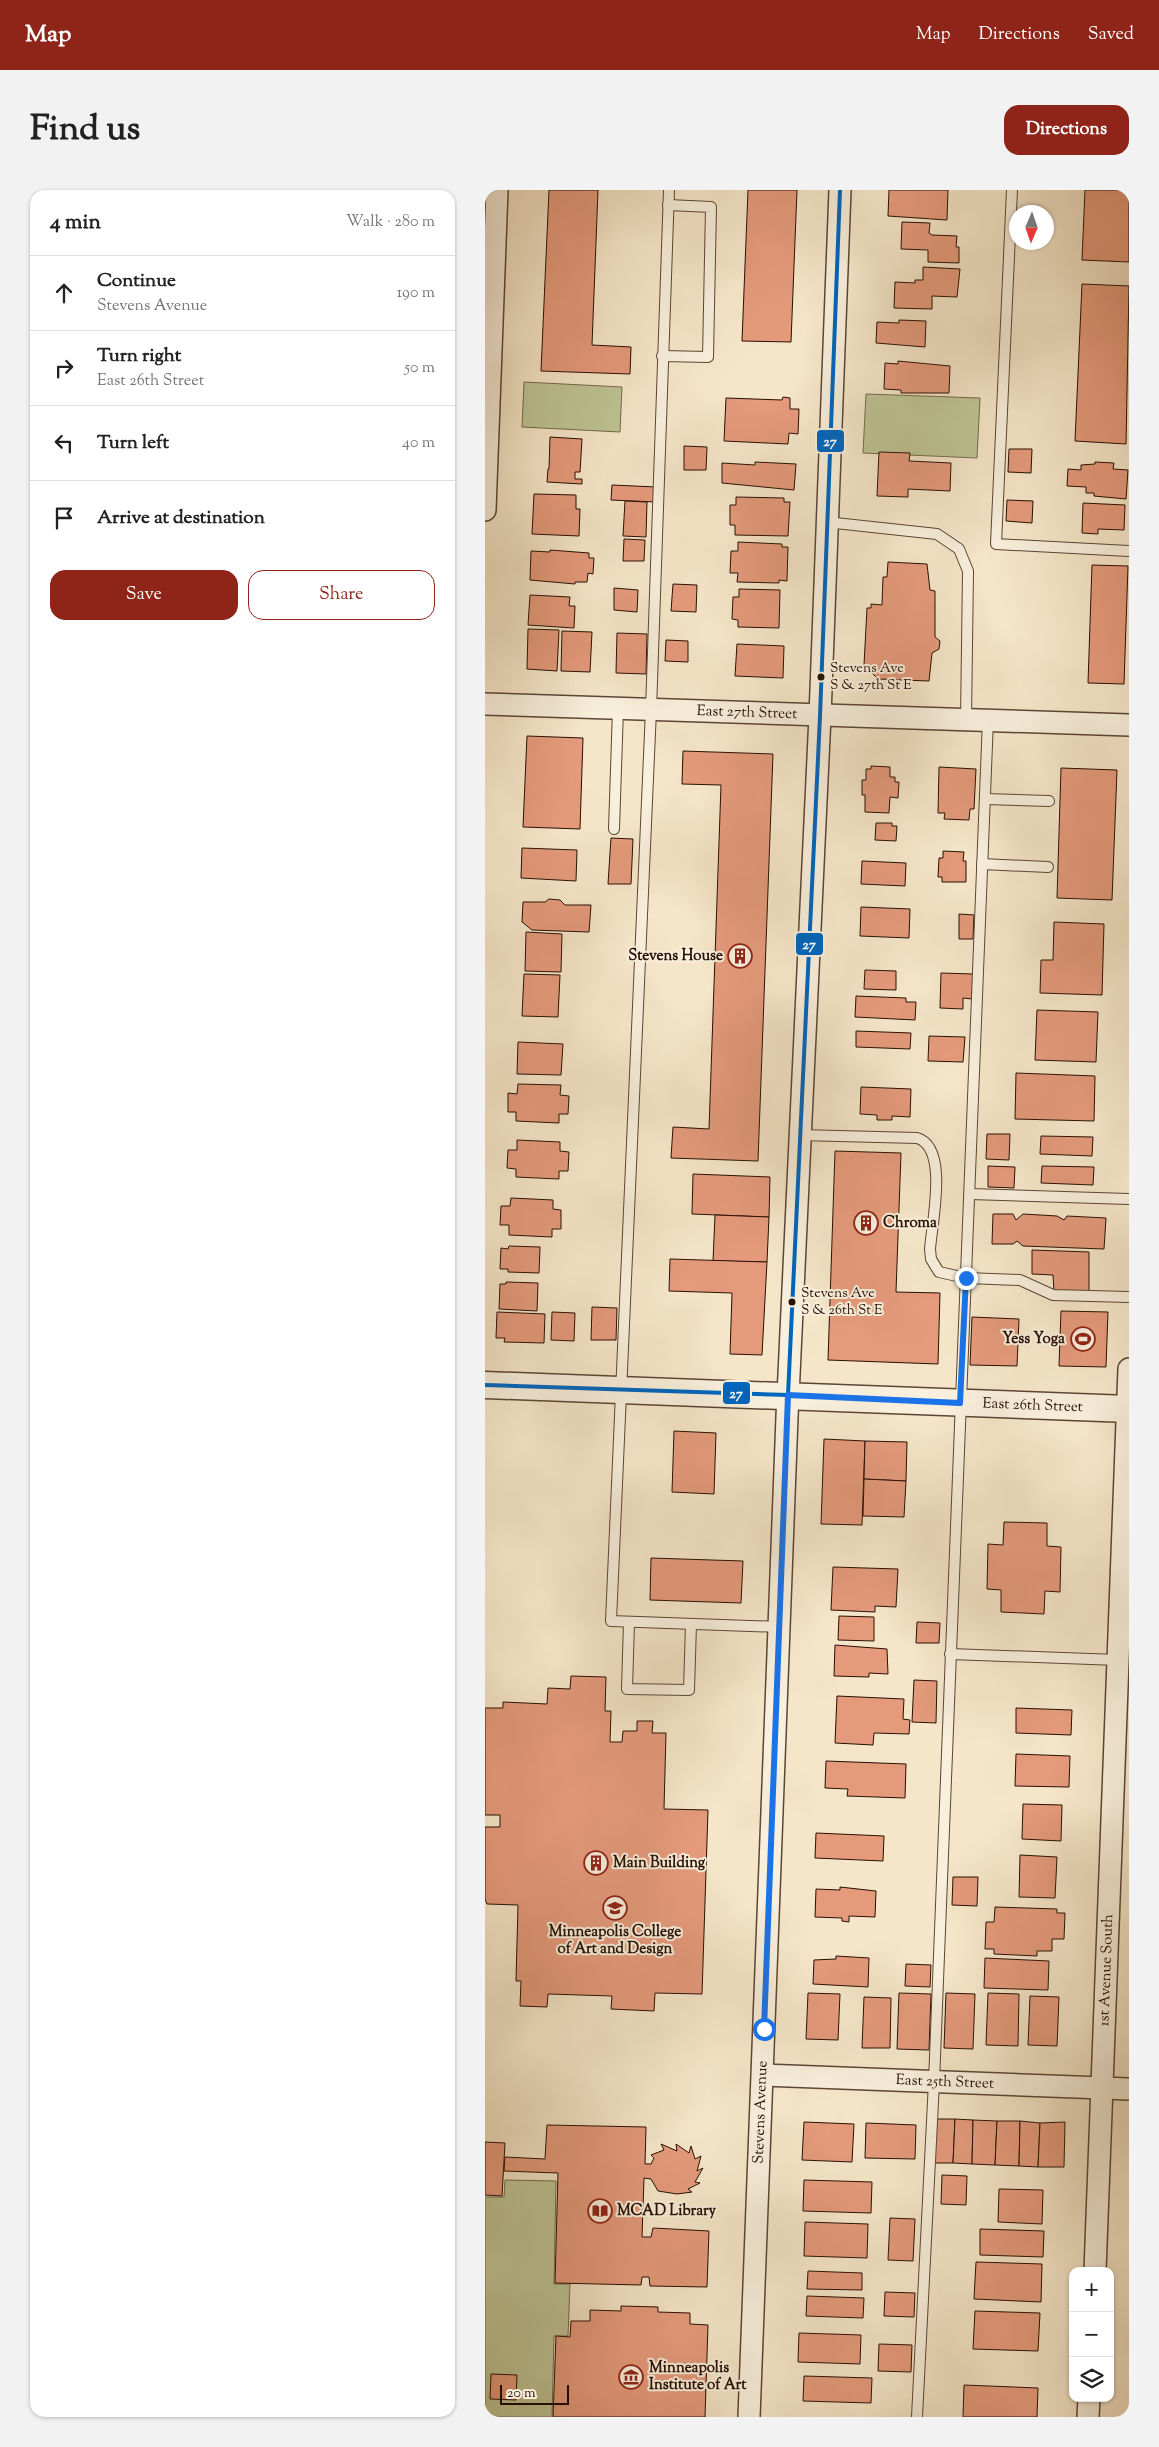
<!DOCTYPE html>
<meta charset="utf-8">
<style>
:root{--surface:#fff;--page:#f2f2f2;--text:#222;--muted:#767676;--line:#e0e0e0;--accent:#8f2418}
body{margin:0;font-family:"Sorts Mill Goudy",serif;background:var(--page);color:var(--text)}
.controls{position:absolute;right:15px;bottom:15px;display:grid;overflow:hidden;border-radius:10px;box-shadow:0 1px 4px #0004}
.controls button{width:45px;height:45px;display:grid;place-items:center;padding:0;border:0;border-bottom:1px solid var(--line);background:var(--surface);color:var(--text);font:25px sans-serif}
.compass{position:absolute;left:524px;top:15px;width:45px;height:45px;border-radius:50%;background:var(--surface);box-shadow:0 1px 4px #0004;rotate:182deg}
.scale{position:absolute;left:15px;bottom:12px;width:69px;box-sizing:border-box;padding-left:5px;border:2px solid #280f03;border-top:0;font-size:14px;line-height:18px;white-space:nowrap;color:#280f03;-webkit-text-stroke:4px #f8efdc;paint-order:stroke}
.stop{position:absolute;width:15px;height:15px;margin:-11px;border:4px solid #1a73e8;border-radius:50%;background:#fff}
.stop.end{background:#1a73e8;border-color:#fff;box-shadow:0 1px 5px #0008}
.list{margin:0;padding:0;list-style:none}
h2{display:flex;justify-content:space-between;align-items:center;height:65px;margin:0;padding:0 20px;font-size:21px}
h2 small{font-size:16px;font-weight:400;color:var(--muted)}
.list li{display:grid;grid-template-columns:32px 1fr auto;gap:15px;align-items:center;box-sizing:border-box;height:75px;padding:0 20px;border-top:1px solid var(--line)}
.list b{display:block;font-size:19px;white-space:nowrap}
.list p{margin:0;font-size:16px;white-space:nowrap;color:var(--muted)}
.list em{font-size:16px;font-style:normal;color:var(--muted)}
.actions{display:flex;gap:10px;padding:15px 20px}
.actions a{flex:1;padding:11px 0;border:1px solid var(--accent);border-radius:15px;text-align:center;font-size:18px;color:var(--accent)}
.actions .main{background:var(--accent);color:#fff}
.icon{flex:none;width:28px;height:28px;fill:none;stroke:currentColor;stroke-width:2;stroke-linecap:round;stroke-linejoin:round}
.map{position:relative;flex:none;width:644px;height:2227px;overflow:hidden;border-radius:15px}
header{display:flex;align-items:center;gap:30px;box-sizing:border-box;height:70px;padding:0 25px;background:var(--accent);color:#fff}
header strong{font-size:24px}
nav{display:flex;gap:28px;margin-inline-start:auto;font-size:18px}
.intro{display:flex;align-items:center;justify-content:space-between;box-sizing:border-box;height:120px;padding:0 30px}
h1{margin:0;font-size:35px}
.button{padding:12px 22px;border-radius:15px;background:var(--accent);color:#fff;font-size:18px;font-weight:700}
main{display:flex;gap:30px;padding:0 30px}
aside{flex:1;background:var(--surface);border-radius:15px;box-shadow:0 1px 4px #0004}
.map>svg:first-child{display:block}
</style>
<header>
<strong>Map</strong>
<nav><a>Map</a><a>Directions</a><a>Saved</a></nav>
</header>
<div class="intro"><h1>Find us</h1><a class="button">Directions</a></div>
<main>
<aside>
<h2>4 min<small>Walk · 280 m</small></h2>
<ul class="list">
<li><svg class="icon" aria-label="ahead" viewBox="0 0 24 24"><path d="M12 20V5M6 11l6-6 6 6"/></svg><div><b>Continue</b><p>Stevens Avenue</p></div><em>190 m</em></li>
<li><svg class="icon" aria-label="right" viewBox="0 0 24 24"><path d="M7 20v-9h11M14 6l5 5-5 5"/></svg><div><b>Turn right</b><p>East 26th Street</p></div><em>50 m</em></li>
<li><svg class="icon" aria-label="left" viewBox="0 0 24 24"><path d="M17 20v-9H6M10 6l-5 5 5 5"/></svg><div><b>Turn left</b></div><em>40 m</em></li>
<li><svg class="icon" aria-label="arrive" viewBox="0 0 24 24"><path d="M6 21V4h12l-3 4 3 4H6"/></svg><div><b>Arrive at destination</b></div></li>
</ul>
<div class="actions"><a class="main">Save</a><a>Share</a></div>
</aside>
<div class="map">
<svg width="644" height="2227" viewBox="0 0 644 2227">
<rect width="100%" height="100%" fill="#f5e6c9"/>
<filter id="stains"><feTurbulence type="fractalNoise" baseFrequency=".004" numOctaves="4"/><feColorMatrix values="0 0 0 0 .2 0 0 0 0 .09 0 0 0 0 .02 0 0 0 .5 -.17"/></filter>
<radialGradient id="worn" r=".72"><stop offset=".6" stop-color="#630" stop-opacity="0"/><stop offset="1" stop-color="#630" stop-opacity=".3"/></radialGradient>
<g fill="#bec495" stroke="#736a4c">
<polygon points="39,192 137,197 135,242 37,237"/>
<polygon points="381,204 495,208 492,268 378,263"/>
<polygon points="20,1990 71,1991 69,2094 85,2094 83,2146 69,2146 67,2227 0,2227 0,2007 19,2007"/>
</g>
<g fill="#e49a7b" stroke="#280f03">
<polygon points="64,0 113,0 107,155 146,157 145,184 56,181"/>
<polygon points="263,0 312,0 306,152 257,151"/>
<polygon points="404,0 463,0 462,30 403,26"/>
<polygon points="600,0 644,0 644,72 597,70"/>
<polygon points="417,32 445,33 444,43 447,45 472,46 471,57 474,57 474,73 443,72 443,60 416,59"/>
<polygon points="438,77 475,79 472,107 447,106 447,119 409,118 410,92 430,93 430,90 438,90"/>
<polygon points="597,94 644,96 641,254 590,251"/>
<polygon points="414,130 441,131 440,157 391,153 392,132 414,133"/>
<polygon points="413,171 465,176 464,203 416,203 416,200 399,199 400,173 413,174"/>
<polygon points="298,207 305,208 305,219 314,219 313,244 304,243 303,254 239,251 241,208 297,210"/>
<polygon points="65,247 97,249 95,282 90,282 90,289 97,289 97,294 62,292 63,279 64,279"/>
<polygon points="199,256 222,257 221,280 199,280"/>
<polygon points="524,259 547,259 546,283 523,282"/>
<polygon points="394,262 425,263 424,271 466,273 465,301 423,299 423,307 392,306"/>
<polygon points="270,272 311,274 309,300 237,293 237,273 270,275"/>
<polygon points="610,272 629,273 628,279 643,280 641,309 609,306 609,303 601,303 601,297 582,296 583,279 596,280 596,275 610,274"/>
<polygon points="127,295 172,297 171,312 126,310"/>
<polygon points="49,304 91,305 91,319 95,319 94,346 47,344"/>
<polygon points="251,307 299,308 299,312 305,312 303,346 250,345 250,335 245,335 245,315 251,315"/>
<polygon points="522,310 548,311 547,333 521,331"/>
<polygon points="140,311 162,312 161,347 138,346"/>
<polygon points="598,313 640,315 639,340 613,339 613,344 597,343"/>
<polygon points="139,349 160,350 159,371 138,371"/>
<polygon points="253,352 297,354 297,357 303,357 302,391 294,390 294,393 252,392 253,383 245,383 246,361 253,361"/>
<polygon points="65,360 104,363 104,368 109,368 108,384 103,383 102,392 90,392 90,394 45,390 46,361 65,362"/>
<polygon points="403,372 442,374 445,400 450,401 450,447 455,451 454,459 447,463 444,491 393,489 379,475 382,418 386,418 386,414 397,415 398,387 402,387"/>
<polygon points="607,375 643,376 639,494 603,493"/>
<polygon points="188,394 212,395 211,422 186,421"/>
<polygon points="129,398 153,400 152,422 129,420"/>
<polygon points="254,399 295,400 294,438 253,437 253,430 247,429 248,407 254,407"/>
<polygon points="45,405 85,407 84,416 90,416 89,438 43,435"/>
<polygon points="43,439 74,440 72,481 42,479"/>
<polygon points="77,441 107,442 105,482 76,481"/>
<polygon points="132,443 162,444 161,484 131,483"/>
<polygon points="181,450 203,451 203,472 180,471"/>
<polygon points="252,454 299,456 298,488 250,486"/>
<polygon points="42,546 98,548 95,639 38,637"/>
<polygon points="198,561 288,564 273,971 186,968 188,937 224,939 236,595 197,594"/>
<polygon points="386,576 405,577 405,587 410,587 410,592 414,592 413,608 405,607 404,623 380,622 380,605 377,605 377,590 381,590 381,579 386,579"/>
<polygon points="454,577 491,579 489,619 485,619 484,630 459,629 460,623 453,623"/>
<polygon points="576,578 632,580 627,710 572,708"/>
<polygon points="391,633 407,633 407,636 412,636 411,651 390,650"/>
<polygon points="126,648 148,649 146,694 123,694"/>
<polygon points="37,658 92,660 91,691 36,688"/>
<polygon points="458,661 479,662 478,671 481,671 481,692 457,692 457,687 453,687 454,668 458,668"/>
<polygon points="377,671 421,673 420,696 376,694"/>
<polygon points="64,709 75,710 80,715 106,715 104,742 47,740 37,732 38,712 60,712"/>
<polygon points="376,717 425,719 424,748 375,746"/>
<polygon points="474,724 489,725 488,749 474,749"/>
<polygon points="569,732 619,734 617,805 555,803 556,770 568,770"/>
<polygon points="41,742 77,744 76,782 40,781"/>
<polygon points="380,780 411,781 411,800 379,799"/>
<polygon points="456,783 488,784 487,809 478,808 478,819 455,818"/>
<polygon points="39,784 75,785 73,827 37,826"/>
<polygon points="371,806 421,808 421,812 431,812 430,830 370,827"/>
<polygon points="552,820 613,822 611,872 550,870"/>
<polygon points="371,841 426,843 425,859 371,857"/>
<polygon points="444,846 480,847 478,872 443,871"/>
<polygon points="33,852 78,854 76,885 32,884"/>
<polygon points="531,883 610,886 609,931 530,929"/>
<polygon points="33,894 76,895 75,905 84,906 83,924 74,924 74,933 31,931 31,922 23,922 23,903 32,904"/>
<polygon points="376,897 426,899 425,927 407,926 407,930 392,930 392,925 375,924"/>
<polygon points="502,944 525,944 524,970 501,969"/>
<polygon points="556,946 608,947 607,966 555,964"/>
<polygon points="32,950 75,952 75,961 84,962 83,981 74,981 74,989 31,987 31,979 22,978 23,960 32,960"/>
<polygon points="350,961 416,963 411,1102 455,1103 453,1174 343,1170"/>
<polygon points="503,976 530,977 529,998 503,997"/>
<polygon points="557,976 609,977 608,995 556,993"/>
<polygon points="208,984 285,987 284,1027 207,1024"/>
<polygon points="26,1008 68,1010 68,1019 76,1020 76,1039 67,1039 67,1047 24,1045 24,1035 15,1035 16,1016 25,1016"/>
<polygon points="508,1024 528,1024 531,1030 538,1024 572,1026 579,1030 582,1026 621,1028 619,1059 538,1056 532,1051 528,1054 507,1054"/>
<polygon points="230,1025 284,1027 282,1072 228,1071"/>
<polygon points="24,1056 55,1057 54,1083 23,1082 23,1079 15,1079 16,1058 23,1059"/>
<polygon points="547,1060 604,1062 604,1102 569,1101 568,1085 547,1084"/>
<polygon points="185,1069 282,1072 277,1165 245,1164 247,1103 184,1101"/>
<polygon points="21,1092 53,1093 52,1121 14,1119 15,1094 21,1094"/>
<polygon points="107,1117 132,1118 131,1150 106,1150"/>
<polygon points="576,1121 623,1122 621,1177 574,1176"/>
<polygon points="12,1122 60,1124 59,1153 19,1152 20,1148 11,1148"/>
<polygon points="67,1122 90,1123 89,1151 66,1150"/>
<polygon points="487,1127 534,1129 532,1176 485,1175"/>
<polygon points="189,1241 231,1243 229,1304 187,1302"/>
<polygon points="339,1249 380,1251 377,1335 336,1334"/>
<polygon points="380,1251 422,1252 421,1291 379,1289"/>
<polygon points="379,1289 421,1291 419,1327 378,1326"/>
<polygon points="519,1332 562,1333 562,1356 576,1357 575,1402 560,1401 559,1424 516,1422 516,1400 502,1399 503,1354 518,1355"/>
<polygon points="166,1368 258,1371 256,1413 165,1410"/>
<polygon points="348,1377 413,1379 411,1417 390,1416 390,1422 346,1420"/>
<polygon points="354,1426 389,1427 389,1451 353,1450"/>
<polygon points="432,1432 455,1433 454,1453 431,1453"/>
<polygon points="350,1455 402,1459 403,1484 384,1483 384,1487 349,1486"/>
<polygon points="86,1486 121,1487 120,1521 126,1521 125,1552 137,1552 138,1541 152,1541 152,1531 168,1531 167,1543 181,1543 179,1619 223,1620 217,1804 170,1803 169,1821 126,1819 127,1806 63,1804 62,1817 35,1816 36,1791 31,1791 33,1715 2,1714 0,1709 0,1637 15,1637 15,1625 0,1625 0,1518 18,1518 18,1512 62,1514 63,1498 85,1499"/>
<polygon points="429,1490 452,1491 451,1533 427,1532"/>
<polygon points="352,1506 419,1509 418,1529 425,1530 424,1544 389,1543 388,1555 350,1553"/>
<polygon points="531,1518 587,1520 586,1545 531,1543"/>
<polygon points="531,1564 585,1566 584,1597 530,1596"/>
<polygon points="341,1571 421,1574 420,1608 362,1606 363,1599 340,1598"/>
<polygon points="538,1614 577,1615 576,1651 537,1649"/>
<polygon points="331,1643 399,1646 398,1671 330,1668"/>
<polygon points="535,1665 572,1667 570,1708 534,1707"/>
<polygon points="468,1687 493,1687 492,1716 467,1715"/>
<polygon points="355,1697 391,1701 390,1727 364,1726 364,1732 357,1731 357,1728 330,1727 331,1699 355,1700"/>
<polygon points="510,1717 572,1719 572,1723 580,1723 579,1749 567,1749 567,1761 552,1761 552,1766 509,1764 509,1759 500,1759 501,1732 509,1732"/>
<polygon points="351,1766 384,1768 383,1797 328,1794 329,1770 351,1769"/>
<polygon points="500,1768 564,1771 563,1800 499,1798"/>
<polygon points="421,1774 446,1775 445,1797 420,1796"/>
<polygon points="323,1803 355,1804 353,1850 321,1849"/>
<polygon points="414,1803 446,1804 444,1860 412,1859"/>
<polygon points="461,1803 490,1804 488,1859 459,1858"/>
<polygon points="503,1803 534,1804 533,1856 501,1855"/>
<polygon points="545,1806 574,1807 572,1856 543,1855"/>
<polygon points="379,1807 406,1808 405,1858 377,1858"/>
<polygon points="450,1929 470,1929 468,1973 448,1973"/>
<polygon points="470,1929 488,1930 487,1974 468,1973"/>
<polygon points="488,1930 512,1931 510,1975 487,1974"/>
<polygon points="512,1931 535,1931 534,1976 510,1975"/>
<polygon points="535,1931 555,1933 553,1977 534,1976"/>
<polygon points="319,1932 369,1934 367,1972 317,1970"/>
<polygon points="580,1932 579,1977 553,1977 555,1933"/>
<polygon points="381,1933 431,1935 430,1969 380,1968"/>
<polygon points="62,1935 161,1937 160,1974 166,1974 169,1968 166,1965 179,1960 176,1954 192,1961 191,1954 204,1963 206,1956 210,1969 216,1966 212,1981 218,1978 210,1992 215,1993 203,1999 207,2002 192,2004 173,2001 166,1989 159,1988 157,2047 166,2047 168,2038 224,2041 222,2097 165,2096 164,2087 157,2087 156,2095 70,2093 73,1983 19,1981 20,1967 60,1969"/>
<polygon points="0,1952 20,1953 17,2006 0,2005"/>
<polygon points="457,1985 482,1986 481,2015 456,2014"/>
<polygon points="319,1990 387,1992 386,2023 318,2021"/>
<polygon points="514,1999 558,2000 557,2034 513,2032"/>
<polygon points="405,2028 430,2029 428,2071 403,2070"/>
<polygon points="320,2032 383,2034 382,2068 319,2066"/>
<polygon points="495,2039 559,2041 558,2067 495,2065"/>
<polygon points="491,2072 557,2074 556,2112 489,2109"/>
<polygon points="323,2081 377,2083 377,2100 322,2099"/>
<polygon points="400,2102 430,2103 429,2127 399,2126"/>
<polygon points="322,2106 379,2108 378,2128 321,2126"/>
<polygon points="136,2116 173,2117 173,2122 205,2123 205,2134 223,2135 220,2227 68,2227 71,2146 85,2147 86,2131 105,2131 105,2120 136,2121"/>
<polygon points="490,2121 555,2123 553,2161 488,2159"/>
<polygon points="314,2143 376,2145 375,2174 313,2172"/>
<polygon points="394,2154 427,2155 426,2182 393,2181"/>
<polygon points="6,2184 32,2185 31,2210 5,2209"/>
<polygon points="319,2186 387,2188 386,2213 318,2211"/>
<polygon points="479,2195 553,2198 552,2227 478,2227"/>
</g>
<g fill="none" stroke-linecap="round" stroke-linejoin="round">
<g stroke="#5b4534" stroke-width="12">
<g id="service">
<polyline points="184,0 166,520 126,1431 295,1437"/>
<polyline points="527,0 511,354 644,361"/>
<polyline points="177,166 223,167 226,17 183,15"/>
<polyline points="341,332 452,344 474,359 483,381 481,529"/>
<polyline points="500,609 564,611"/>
<polyline points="129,639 133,519"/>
<polyline points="497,674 563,677"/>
<path d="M314,945L432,948C464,957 447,1032 445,1059L446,1069L454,1082L481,1088L535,1090L568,1105L644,1107"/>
<polyline points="485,1004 644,1009"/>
<polyline points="144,1432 142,1499 204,1500 206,1434"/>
<polyline points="465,1464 633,1470"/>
<polyline points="432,2227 449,1892 503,529"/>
</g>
</g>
<g stroke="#5b4534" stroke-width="24">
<g id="minor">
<polyline points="0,320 12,0"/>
<path id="s1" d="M0,514L644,535"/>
<path id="s2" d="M278,1885L644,1899"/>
<path id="s3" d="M610,2081L644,1179"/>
<path id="s4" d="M264,2227L302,1227L335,526L355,0"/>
<polyline points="603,2227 604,2208"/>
</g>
</g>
<g stroke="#5b4534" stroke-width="29">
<g id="tertiary">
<path id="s5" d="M0,1195L644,1219"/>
</g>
</g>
<use href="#service" stroke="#f8efdc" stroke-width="10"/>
<use href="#minor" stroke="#f8efdc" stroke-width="21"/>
<use href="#tertiary" stroke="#f8efdc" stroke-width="26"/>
<g stroke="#f8efdc" stroke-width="8">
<polyline id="bus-1" points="0,1195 303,1205 335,526 355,0"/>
</g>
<use href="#bus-1" stroke="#0065bd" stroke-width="4"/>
</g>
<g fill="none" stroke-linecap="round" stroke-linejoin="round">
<polyline stroke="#1a73e8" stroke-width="6" points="279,1839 303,1205 475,1213 481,1088"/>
</g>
<defs>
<g id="building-ring" transform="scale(1.25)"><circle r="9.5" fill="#f8efdc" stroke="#8f2418" stroke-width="1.5"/><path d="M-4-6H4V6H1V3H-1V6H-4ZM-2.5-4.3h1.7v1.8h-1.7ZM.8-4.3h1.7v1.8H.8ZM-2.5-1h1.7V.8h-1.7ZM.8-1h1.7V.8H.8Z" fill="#8f2418"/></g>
<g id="stadium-ring" transform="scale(1.25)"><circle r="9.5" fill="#f8efdc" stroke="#8f2418" stroke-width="1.5"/><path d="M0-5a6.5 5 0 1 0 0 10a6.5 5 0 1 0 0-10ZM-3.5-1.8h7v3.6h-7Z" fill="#8f2418"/></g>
<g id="university-ring" transform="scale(1.25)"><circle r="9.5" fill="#f8efdc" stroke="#8f2418" stroke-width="1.5"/><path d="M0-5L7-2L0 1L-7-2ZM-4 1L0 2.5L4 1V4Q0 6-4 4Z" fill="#8f2418"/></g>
<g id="library-ring" transform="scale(1.25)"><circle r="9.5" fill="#f8efdc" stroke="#8f2418" stroke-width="1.5"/><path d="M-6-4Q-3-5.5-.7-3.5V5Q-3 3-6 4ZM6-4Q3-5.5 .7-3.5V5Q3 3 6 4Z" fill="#8f2418"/></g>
<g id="museum-ring" transform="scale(1.25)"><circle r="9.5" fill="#f8efdc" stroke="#8f2418" stroke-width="1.5"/><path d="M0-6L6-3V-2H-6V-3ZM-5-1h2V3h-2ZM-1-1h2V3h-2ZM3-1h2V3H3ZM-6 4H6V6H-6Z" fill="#8f2418"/></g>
</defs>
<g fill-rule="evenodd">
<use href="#building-ring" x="255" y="766"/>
<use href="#building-ring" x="381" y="1033"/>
<use href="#stadium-ring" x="598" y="1149"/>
<use href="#building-ring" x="111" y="1673"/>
<use href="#university-ring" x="130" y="1718"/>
<use href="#library-ring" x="115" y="2021"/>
<use href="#museum-ring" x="146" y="2187"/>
</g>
<g fill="#280f03" stroke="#f8efdc" stroke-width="2">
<circle cx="336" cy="487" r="4.5"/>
<circle cx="307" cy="1112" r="4.5"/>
</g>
<g text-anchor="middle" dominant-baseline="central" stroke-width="4" stroke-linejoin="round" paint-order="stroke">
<g font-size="14" fill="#280f03" stroke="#f8efdc" text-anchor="start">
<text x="345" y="479">Stevens Ave<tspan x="345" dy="17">S &amp; 27th St E</tspan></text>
<text x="316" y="1104">Stevens Ave<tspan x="316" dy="17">S &amp; 26th St E</tspan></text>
</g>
<g font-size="15" fill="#280f03" stroke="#f8efdc">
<text stroke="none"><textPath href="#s1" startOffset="262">East 27th Street</textPath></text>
<text stroke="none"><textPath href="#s5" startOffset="548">East 26th Street</textPath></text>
<text stroke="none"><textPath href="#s3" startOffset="301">1st Avenue South</textPath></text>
<text stroke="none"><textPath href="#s2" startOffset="182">East 25th Street</textPath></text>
<text stroke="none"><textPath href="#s4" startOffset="305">Stevens Avenue</textPath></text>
</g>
<g font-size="15" font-weight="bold" fill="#280f03" stroke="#f8efdc" text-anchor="start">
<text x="238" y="766" text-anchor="end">Stevens House</text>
<text x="398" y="1033">Chroma</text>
<text x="580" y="1149" text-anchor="end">Yess Yoga</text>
<text x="128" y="1673">Main Building</text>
<text x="130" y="1742" text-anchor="middle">Minneapolis College<tspan x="130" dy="17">of Art and Design</tspan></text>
<text x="132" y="2021">MCAD Library</text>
<text x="164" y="2178">Minneapolis<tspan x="164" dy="17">Institute of Art</tspan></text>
</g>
</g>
<g stroke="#f8efdc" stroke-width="2">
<rect x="331" y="239" width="29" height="24" rx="5" fill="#0065bd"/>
<rect x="310" y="742" width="29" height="24" rx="5" fill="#0065bd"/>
<rect x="237" y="1191" width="29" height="24" rx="5" fill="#0065bd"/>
</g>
<g font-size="14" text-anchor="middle" font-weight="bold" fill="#fff">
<text x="345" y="256">27</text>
<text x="324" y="759">27</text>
<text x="251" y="1208">27</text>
</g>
<rect width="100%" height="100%" filter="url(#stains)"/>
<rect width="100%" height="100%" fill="url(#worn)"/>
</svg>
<div class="controls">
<button>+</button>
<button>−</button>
<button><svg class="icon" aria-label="layers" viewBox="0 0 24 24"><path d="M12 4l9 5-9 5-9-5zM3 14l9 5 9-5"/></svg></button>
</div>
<svg class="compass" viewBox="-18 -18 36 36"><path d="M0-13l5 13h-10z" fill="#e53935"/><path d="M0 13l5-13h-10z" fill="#767676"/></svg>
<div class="scale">20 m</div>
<div class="stop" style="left:279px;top:1839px"></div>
<div class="stop end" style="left:481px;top:1088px"></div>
</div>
</main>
